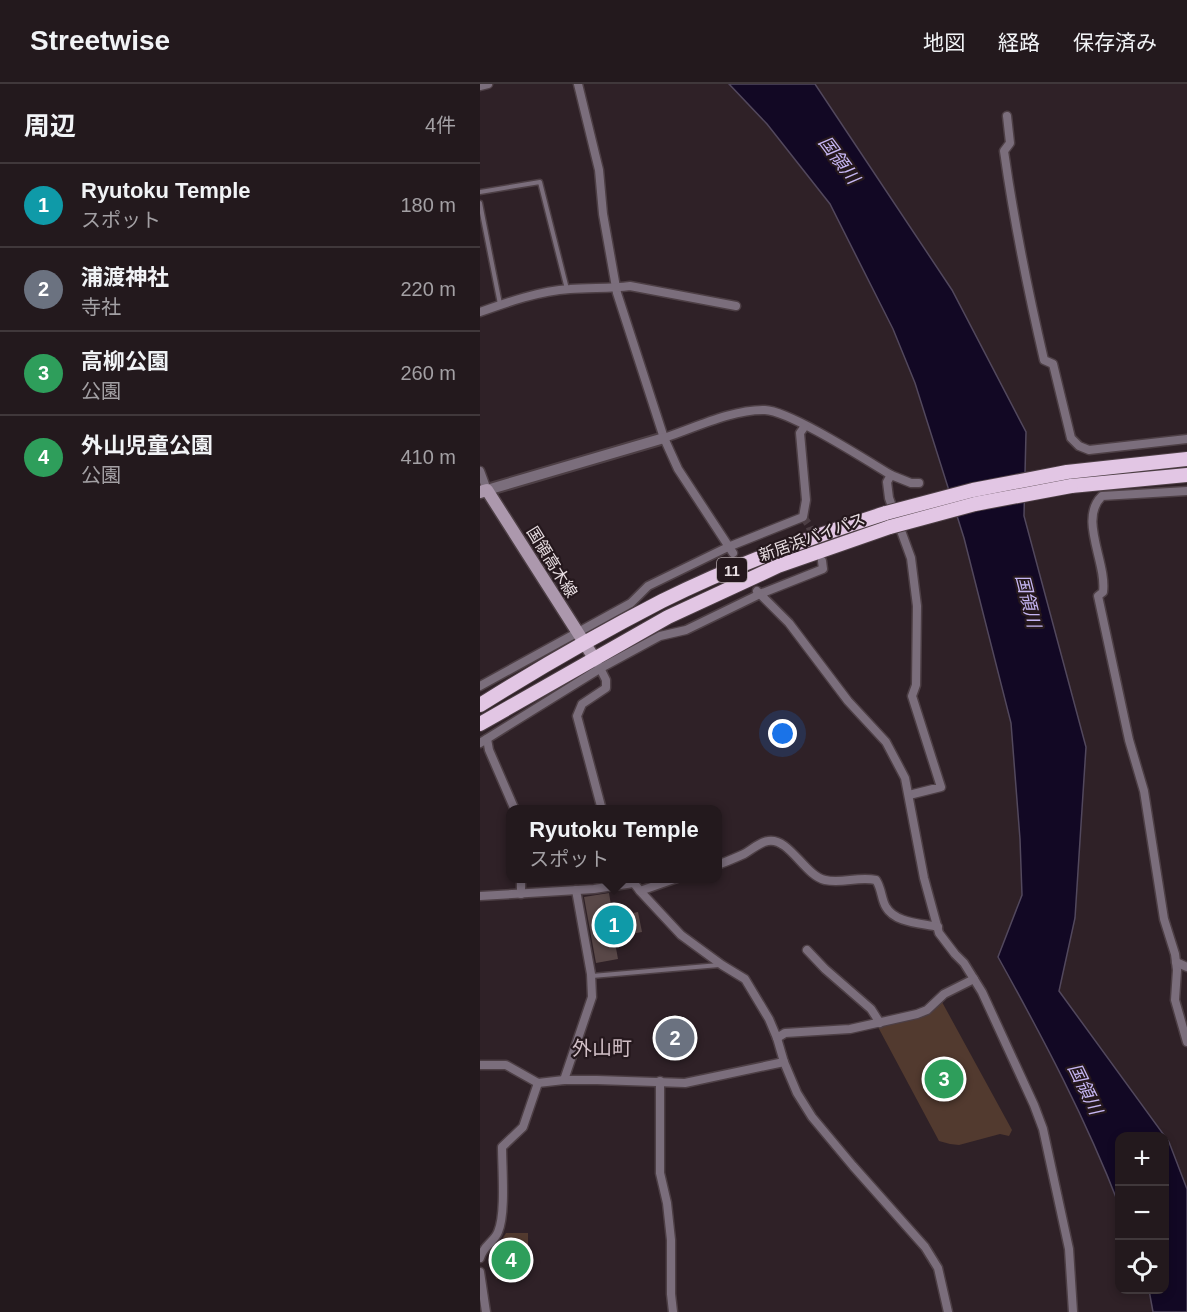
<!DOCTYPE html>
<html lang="ja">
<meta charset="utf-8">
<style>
:root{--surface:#23191d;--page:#2f262a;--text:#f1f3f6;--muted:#a3a0a4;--line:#40383b;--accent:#db2777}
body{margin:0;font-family:Arial,"Noto Sans JP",sans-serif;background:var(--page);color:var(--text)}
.controls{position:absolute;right:18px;bottom:18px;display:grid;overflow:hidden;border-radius:12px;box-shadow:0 3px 9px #0003}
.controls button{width:54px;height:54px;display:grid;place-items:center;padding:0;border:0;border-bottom:2px solid var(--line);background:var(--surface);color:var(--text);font:30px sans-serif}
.you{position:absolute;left:303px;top:650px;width:21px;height:21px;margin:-15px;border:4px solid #fff;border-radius:50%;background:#1a73e8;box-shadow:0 0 0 9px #1a73e833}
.badge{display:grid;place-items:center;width:39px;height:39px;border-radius:50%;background:var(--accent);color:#fff;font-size:20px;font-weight:700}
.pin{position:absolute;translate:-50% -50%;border:3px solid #fff;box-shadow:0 2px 6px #0006}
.popup{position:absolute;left:26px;top:721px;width:216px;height:78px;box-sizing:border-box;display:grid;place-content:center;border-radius:12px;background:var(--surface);filter:drop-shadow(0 2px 4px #0005);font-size:20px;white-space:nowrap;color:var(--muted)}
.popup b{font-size:22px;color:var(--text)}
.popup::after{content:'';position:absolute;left:50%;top:100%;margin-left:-12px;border:12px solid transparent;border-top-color:var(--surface)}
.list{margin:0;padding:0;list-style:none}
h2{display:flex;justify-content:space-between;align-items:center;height:78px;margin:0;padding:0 24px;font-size:26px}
h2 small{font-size:20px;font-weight:400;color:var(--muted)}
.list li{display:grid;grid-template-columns:39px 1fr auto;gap:18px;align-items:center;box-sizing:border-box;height:84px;padding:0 24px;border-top:2px solid var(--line)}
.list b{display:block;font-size:22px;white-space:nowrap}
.list p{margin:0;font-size:20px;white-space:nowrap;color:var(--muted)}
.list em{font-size:20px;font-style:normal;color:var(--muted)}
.icon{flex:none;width:33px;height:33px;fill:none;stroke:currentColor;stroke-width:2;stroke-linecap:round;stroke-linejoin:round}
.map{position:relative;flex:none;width:707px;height:1228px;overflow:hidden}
header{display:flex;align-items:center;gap:36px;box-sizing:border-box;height:84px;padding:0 30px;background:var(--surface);border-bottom:2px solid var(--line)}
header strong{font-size:28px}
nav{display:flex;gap:33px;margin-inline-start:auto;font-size:21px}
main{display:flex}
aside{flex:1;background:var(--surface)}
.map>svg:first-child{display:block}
</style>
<header>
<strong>Streetwise</strong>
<nav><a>地図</a><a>経路</a><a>保存済み</a></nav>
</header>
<main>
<aside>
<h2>周辺<small>4件</small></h2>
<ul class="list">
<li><span class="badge" style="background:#0f9aa8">1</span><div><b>Ryutoku Temple</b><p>スポット</p></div><em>180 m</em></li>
<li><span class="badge" style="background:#6b7280">2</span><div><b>浦渡神社</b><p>寺社</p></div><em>220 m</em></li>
<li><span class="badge" style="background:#2e9e5b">3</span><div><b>高柳公園</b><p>公園</p></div><em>260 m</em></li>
<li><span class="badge" style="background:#2e9e5b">4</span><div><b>外山児童公園</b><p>公園</p></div><em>410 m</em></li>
</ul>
</aside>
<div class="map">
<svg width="707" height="1228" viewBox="0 0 707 1228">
<rect width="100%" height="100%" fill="#2f2127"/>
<g fill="#523a2f">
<polygon points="462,918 532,1046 529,1052 520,1050 479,1061 470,1060 459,1057 398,943 450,929"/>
<polygon points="26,1149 48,1149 48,1182 41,1183 41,1192 16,1195 13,1170"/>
</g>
<path fill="#120824" stroke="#52485d" stroke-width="1.5" d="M249,0H335L472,206L546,348L544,432L606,663L595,834L579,907L689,1058L707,1105V1228H673L669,1206H684V1052H640L639,1121C606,1035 563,954 518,873L542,811L540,755L531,639L484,454L435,299L413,245L350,120L287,40Z"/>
<g fill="#594848">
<polygon points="129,809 133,833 158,828 162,848 134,853 138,875 116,879 104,813"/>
<rect x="186" y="946" width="18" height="16"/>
</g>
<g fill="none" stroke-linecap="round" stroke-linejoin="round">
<polyline stroke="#4b3d43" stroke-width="8" stroke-dasharray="8 4" stroke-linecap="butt" points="323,433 329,441 340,471"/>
<g stroke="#4d3f45" stroke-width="7">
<g id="service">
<polyline points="0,108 60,98 87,205"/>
<polyline points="0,119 20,220"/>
<polyline points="112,892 239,881"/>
</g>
</g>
<g stroke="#4d3f45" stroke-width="11">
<g id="minor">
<polyline points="98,0 119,86 123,130 137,209 184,354 198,385 253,469"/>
<polyline points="0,2 8,0"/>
<path d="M527,32L530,59L524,67C534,138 548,207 564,276L573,280L591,354L599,362L609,366L707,355"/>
<path d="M0,228C28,218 59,207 90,205C109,203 130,205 150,202L256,222"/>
<path d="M184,354C214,344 253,325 285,326C310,327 386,376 411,391L407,398L409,414L431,474L437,522L436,601L432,612L461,703L429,711"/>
<polyline points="0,387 7,406"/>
<polyline points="411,391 431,399 439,399"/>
<path d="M707,407L622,412C598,435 627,478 623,508L618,512L649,656L664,707L684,835L695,870L697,886L695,916L707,958"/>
<polyline points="342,477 343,485 280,510 309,539 368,617 406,658 425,694 444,794 459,849 475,870 484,879 502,908 554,1021 563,1045 589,1165 593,1228"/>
<polyline points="119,582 126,596 126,604 102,620 97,632 122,726"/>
<polyline points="0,602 151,519 168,502 248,463 323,433 326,416 320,349 325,342"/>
<polyline points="7,655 9,666 35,726"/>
<polyline points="0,659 121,584 180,552 206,546 280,510 277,507"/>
<path d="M237,781C246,778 255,774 264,770C271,766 280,758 288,757C309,753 325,792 345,796C362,800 378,792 396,796C402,805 401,815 406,823C415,839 441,839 458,843"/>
<polyline points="41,794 41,810"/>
<polyline points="150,794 160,807 201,851 242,881 265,895 289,935 297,954 304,978 317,1009 332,1033 373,1082 445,1163 458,1184 468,1228"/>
<polyline points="160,807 197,794"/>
<polyline points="0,812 114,805 153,799"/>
<polyline points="327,866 345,885 391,925 400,939"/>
<polyline points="696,878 707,883"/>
<polyline points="297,954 305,949 370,945 437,930 447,926 464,910 494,895"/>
<polyline points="0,981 26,981 58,999 84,996 117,996 205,999 304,978"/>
<polyline points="84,996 112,913 111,890 96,806"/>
<polyline points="180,997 180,1089 187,1119 191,1156 191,1210 193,1228"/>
<path d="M0,1174C3,1162 14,1158 18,1148C26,1130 22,1084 22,1063L43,1043L58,999"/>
<polyline points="0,1188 6,1228"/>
</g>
</g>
<g stroke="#4d3f45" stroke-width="14">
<polyline id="tertiary" points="7,406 184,354"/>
</g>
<g stroke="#4d3f45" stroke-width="15">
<polyline id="secondary" points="0,408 7,406 114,574"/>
</g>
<g stroke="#4d3f45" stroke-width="16">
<g id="trunk">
<polyline points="587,388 707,375"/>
<polyline points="591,402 707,391"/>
<path d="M0,621C59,584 120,549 182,517C254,481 330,453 406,429"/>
<polyline points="0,640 188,533 298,482 410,443"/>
</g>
</g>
<use href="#service" stroke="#7b6e7c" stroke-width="4"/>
<use href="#minor" stroke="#7b6e7c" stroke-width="8"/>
<use href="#tertiary" stroke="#7b6e7c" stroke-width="10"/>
<use href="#secondary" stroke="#ac98ad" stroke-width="12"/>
<use href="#trunk" stroke="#e2c6e4" stroke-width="14"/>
<g stroke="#4d3f45" stroke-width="16" stroke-linecap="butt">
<g id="trunk-bridge">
<polyline points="406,429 493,406 587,388"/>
<polyline points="410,443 495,420 591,402"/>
</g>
</g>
<use href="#trunk-bridge" stroke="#e2c6e4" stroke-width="14"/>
</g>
<g text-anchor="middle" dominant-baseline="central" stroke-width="4.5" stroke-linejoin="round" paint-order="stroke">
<rect fill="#25181d" stroke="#aea3a7" stroke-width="1.5" x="237" y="474" width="30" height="24" rx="4.5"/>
<g font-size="15" font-weight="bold" fill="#e8dee2">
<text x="252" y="486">11</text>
</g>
<g font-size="16" fill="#e8dee2" stroke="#25181d">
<text transform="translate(332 453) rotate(-20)">新居浜バイパス</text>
<text transform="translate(72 478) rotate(58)">国領高木線</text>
</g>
<g font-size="18" font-style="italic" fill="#c6b6f3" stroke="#25181d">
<text transform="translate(359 76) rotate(53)">国領川</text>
<text transform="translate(548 517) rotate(76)">国領川</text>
<text transform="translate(605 1005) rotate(64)">国領川</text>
</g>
<g font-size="20" fill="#d1bfc6" stroke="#25181d">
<text x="122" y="964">外山町</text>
</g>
</g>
</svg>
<div class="controls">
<button>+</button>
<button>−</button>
<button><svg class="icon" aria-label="locate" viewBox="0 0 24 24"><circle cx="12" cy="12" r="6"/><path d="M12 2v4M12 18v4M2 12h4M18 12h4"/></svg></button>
</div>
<div class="you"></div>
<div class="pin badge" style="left:134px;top:841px;background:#0f9aa8">1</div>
<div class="popup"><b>Ryutoku Temple</b>スポット</div>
<div class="pin badge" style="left:195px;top:954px;background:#6b7280">2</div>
<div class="pin badge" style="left:464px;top:995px;background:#2e9e5b">3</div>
<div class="pin badge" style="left:31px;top:1176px;background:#2e9e5b">4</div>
</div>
</main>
